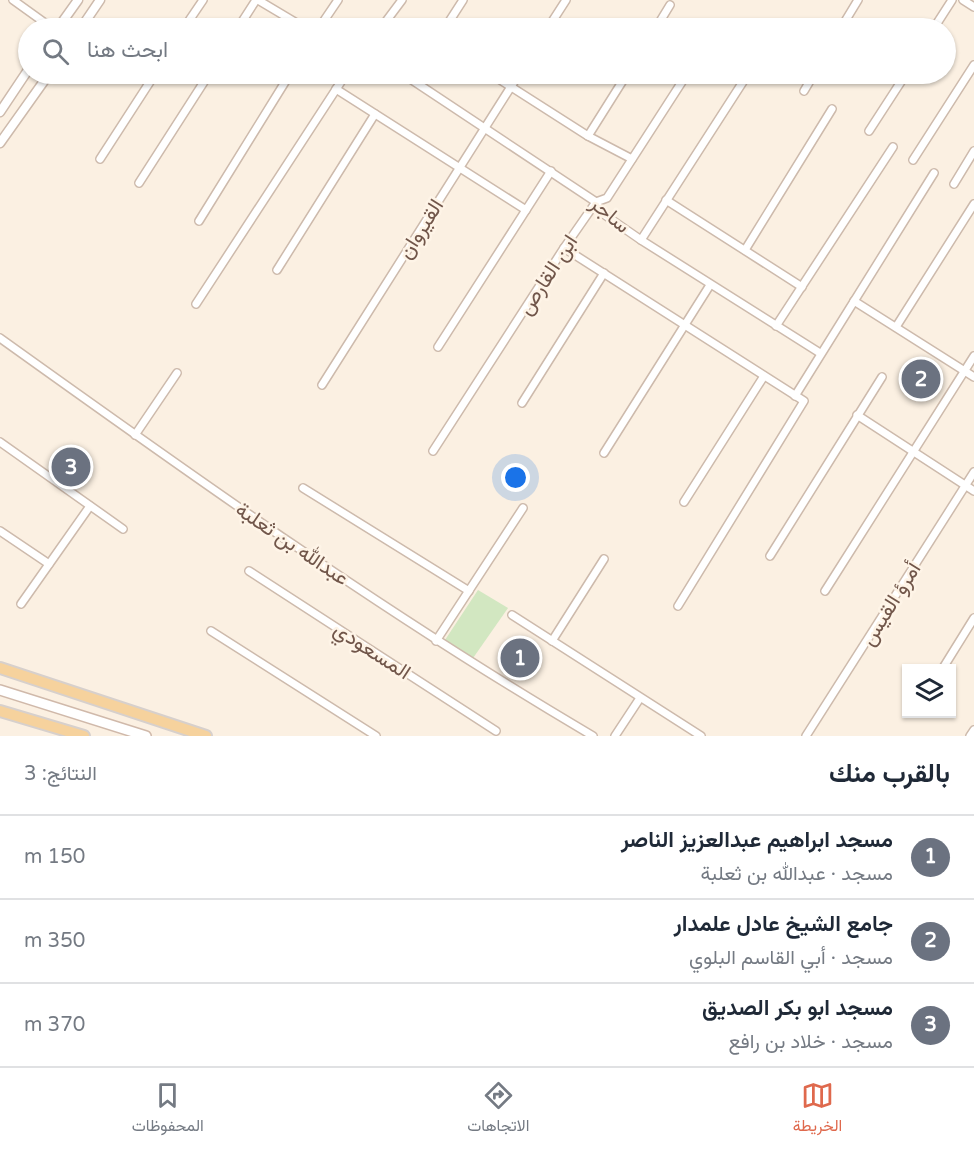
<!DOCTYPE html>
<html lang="ar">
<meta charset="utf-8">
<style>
:root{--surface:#fff;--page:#f6f6f7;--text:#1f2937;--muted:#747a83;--line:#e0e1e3;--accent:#df694d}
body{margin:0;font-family:"Varela Round",Vazirmatn,sans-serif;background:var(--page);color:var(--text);direction:rtl}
.controls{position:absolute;right:18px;bottom:18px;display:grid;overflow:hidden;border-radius:0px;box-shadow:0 2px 4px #0004}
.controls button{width:54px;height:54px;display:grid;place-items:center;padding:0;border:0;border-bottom:2px solid var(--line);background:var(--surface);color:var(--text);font:30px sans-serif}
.you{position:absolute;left:516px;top:478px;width:21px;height:21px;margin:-15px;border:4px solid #fff;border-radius:50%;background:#1a73e8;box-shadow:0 0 0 9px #1a73e833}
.badge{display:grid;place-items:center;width:39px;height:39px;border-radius:50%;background:var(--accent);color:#fff;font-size:20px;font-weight:700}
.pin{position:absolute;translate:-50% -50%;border:3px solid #fff;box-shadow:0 2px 6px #0006}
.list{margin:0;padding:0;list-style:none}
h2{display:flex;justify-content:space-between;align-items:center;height:78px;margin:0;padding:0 24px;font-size:26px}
h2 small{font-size:20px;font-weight:400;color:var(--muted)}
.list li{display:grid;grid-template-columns:39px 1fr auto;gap:18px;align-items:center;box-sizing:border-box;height:84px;padding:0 24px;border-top:2px solid var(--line)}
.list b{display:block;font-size:22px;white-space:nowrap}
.list p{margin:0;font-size:20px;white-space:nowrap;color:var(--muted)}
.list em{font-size:20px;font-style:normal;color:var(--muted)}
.icon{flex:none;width:33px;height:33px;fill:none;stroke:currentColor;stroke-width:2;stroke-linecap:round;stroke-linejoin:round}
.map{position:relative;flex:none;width:974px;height:736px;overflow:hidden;direction:ltr}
.search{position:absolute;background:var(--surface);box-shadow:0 2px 4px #0004;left:18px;right:18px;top:18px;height:66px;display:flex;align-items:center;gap:15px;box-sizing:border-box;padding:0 21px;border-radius:33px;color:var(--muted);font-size:22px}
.sheet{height:330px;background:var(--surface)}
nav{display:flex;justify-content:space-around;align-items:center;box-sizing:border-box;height:84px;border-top:2px solid var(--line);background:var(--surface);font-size:16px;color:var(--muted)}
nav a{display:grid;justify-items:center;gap:3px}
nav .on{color:var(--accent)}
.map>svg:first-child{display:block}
</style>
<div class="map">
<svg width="974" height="736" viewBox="0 0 974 736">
<rect width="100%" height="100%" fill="#fbf0e2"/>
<polygon fill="#d2e7c1" points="478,590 508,608 471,661 443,643"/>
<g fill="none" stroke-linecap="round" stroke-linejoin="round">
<g stroke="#cdbaac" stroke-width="10">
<g id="minor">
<polyline points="13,0 52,28"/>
<polyline points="258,0 305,28"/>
<polyline points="963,0 974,7"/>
<polyline points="184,28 203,0"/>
<polyline points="238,28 256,0"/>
<polyline points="319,28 338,0"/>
<polyline points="381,28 402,0"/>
<polyline points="445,28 463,0"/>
<polyline points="548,28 566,0"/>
<polyline points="656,28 670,5"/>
<polyline points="841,28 858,0"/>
<polyline points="934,28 952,0"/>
<polyline points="403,74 596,202 602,213 641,240 820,353"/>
<polyline points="491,74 588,136 632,159"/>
<polyline points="336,89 526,210"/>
<polyline points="804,91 814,74"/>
<polyline points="869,131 906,74"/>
<polyline points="588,136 627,74"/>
<polyline points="100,159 155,74"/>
<polyline points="913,160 974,65"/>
<polyline points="139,183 209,74"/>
<polyline points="954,184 974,151"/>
<polyline points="666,200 802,287"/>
<polyline points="199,221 290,74"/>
<polyline points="641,240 748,74"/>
<polyline points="564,248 804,401 678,606"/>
<polyline points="745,250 832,109"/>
<polyline points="277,270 375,114"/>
<polyline points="854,301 974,377"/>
<polyline points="196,304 346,74"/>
<polyline points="776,326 893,147"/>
<polyline points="896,327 974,204"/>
<path d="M0,338C194,477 387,615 593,736"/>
<polyline points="438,347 551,171"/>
<polyline points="322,385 519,74"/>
<polyline points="795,396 934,173"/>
<polyline points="522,403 604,273"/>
<polyline points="857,415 974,491"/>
<polyline points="135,435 177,373"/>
<polyline points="0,442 123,529"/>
<polyline points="433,451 564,248 596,202 607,198 687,74"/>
<polyline points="604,453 710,285"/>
<polyline points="303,488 469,591"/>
<polyline points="684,502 764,376"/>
<polyline points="0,531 49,564"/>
<polyline points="770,556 882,377"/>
<polyline points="249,571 496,731"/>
<polyline points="825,591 974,356"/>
<polyline points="21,604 90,506"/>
<polyline points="512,615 701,736"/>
<polyline points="211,631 376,736"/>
<polyline points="436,641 523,508"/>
<polyline points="552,641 604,559"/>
<polyline points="943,668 974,618"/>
<polyline points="615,736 640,698"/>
<polyline points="806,736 974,472"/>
<polyline points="970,736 974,730"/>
</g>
</g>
<g stroke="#cdbaac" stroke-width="11">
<g id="tertiary">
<polyline points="58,28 78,0"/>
<polyline points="81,28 100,0"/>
<polyline points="0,112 28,70"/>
<polyline points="0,143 49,74"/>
</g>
</g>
<g stroke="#d0b9aa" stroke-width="12">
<polyline id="secondary" points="0,690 146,736"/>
</g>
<g stroke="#d7d0cc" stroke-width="14">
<g id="primary">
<polyline points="0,668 206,736"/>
<polyline points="0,711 84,736"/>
</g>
</g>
<use href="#minor" stroke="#fff" stroke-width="7"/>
<use href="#tertiary" stroke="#fff" stroke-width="8"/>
<use href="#secondary" stroke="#fff" stroke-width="9"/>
<use href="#primary" stroke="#f6d29d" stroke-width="10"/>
</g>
<g text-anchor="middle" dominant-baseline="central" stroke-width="5" stroke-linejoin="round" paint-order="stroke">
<g font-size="21" fill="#71564a" stroke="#fef4e7">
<text transform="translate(610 215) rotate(40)">ساجر</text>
<text transform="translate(421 229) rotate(-58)">القيروان</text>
<text transform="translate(548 275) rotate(-57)">ابن القارص</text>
<text transform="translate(292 544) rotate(34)">عبدالله بن ثعلبة</text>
<text transform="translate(891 604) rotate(-58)">أمرؤ القيس</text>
<text transform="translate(372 651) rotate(33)">المسعودي</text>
</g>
</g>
</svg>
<div class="controls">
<button><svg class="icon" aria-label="layers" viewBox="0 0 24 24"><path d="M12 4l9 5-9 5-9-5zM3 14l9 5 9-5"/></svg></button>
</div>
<div class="you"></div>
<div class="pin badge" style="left:520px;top:658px;background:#6b7280">1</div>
<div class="pin badge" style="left:921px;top:379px;background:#6b7280">2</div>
<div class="pin badge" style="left:71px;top:467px;background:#6b7280">3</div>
<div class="search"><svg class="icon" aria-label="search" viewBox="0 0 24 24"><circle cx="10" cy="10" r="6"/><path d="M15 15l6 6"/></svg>ابحث هنا</div>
</div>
<section class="sheet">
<h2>بالقرب منك<small>النتائج: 3</small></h2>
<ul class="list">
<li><span class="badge" style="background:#6b7280">1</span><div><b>مسجد ابراهيم عبدالعزيز الناصر</b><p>مسجد · عبدالله بن ثعلبة</p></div><em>150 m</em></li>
<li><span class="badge" style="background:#6b7280">2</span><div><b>جامع الشيخ عادل علمدار</b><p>مسجد · أبي القاسم البلوي</p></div><em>350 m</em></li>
<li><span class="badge" style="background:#6b7280">3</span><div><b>مسجد ابو بكر الصديق</b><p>مسجد · خلاد بن رافع</p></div><em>370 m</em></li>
</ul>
</section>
<nav>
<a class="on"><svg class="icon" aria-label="map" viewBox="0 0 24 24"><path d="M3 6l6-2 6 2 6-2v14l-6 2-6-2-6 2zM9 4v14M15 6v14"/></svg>الخريطة</a>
<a><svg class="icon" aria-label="directions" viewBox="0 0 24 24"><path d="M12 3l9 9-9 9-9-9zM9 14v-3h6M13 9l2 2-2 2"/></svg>الاتجاهات</a>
<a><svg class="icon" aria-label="saved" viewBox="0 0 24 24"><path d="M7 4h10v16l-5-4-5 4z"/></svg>المحفوظات</a>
</nav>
